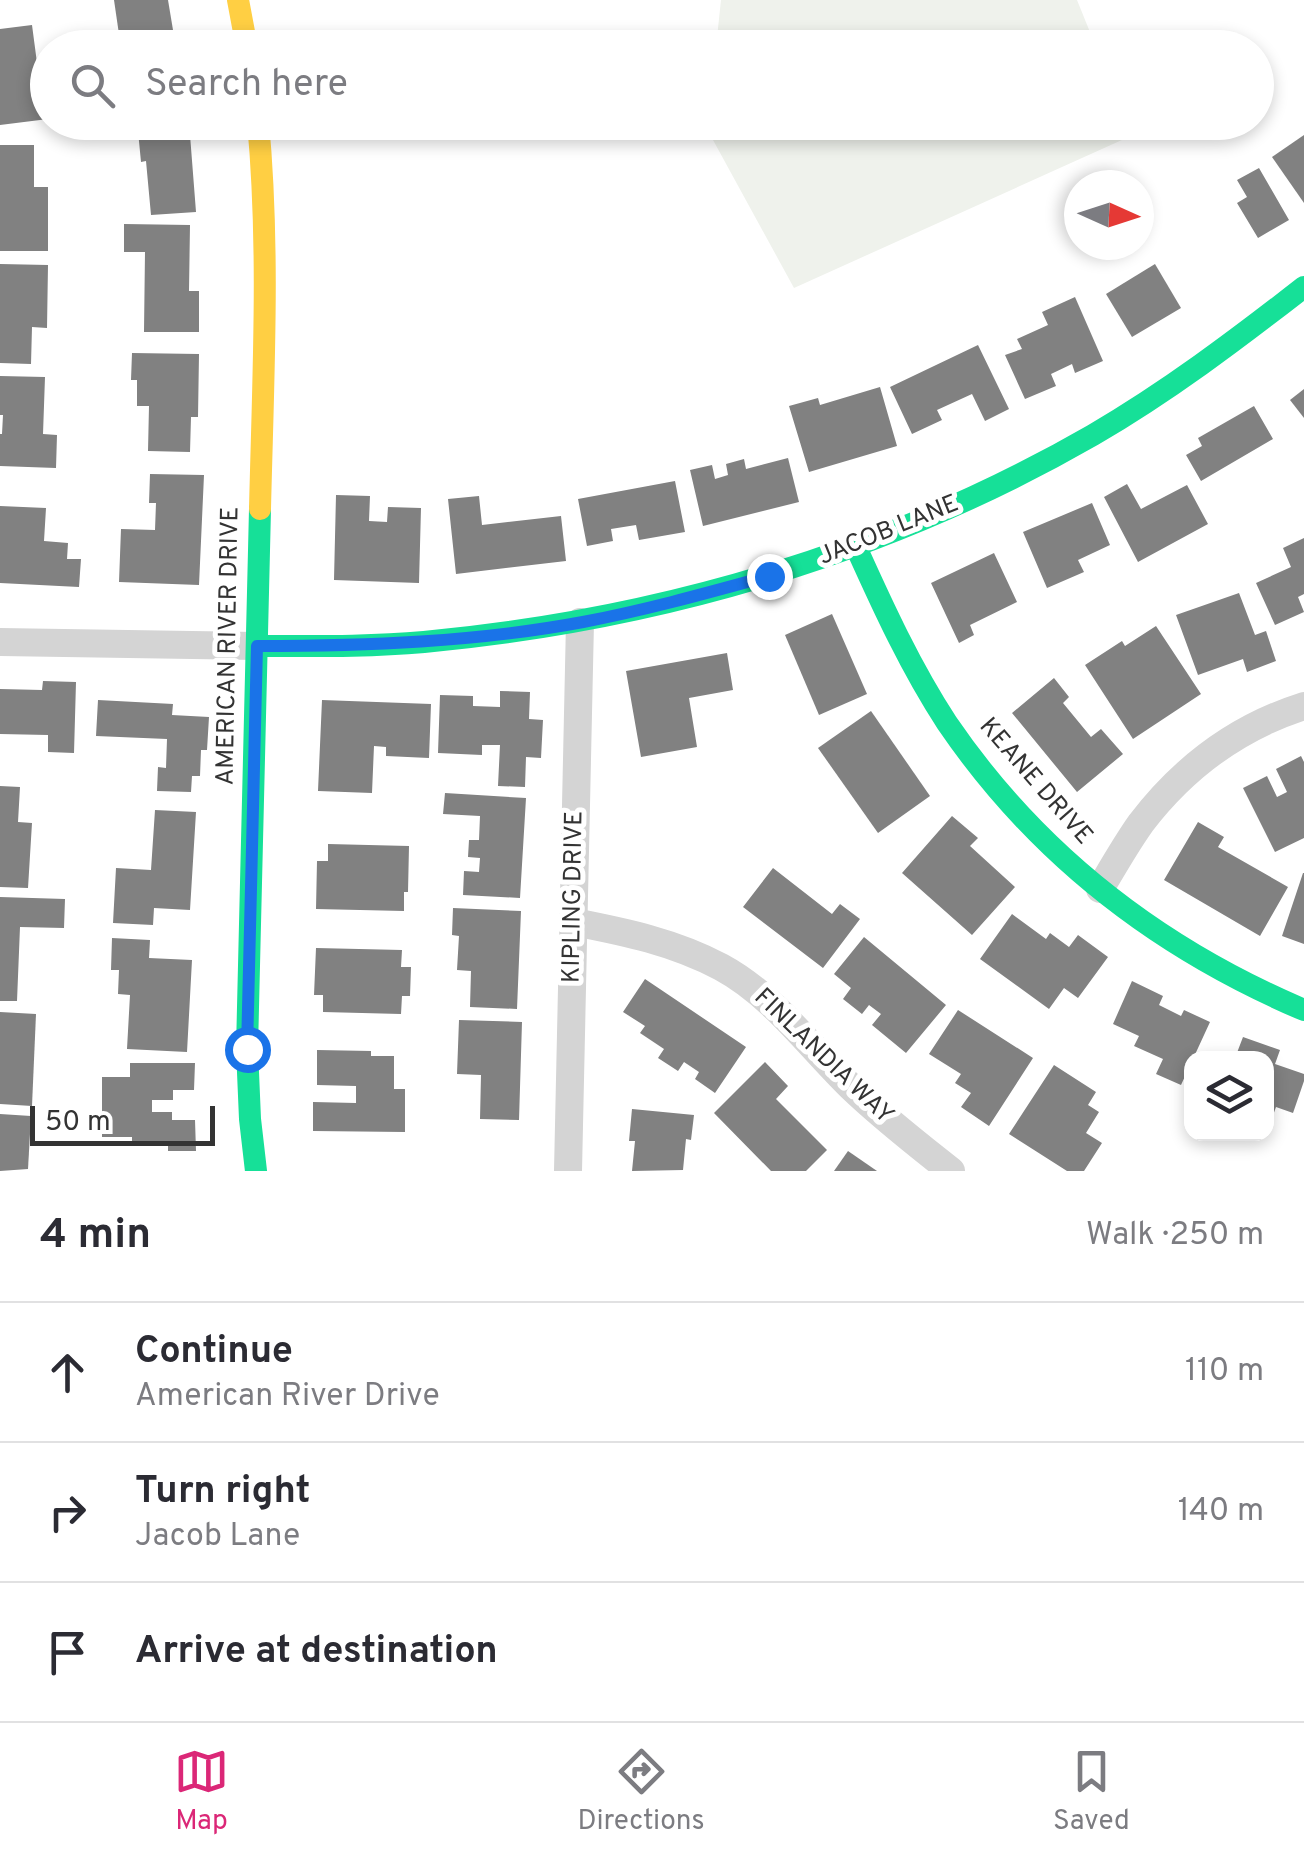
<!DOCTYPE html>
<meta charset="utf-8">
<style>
:root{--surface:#fff;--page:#f2f2f3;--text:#2b2b33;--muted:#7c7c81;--line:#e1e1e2;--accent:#db2777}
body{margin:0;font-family:Overpass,sans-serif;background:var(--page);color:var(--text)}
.controls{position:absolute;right:30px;bottom:30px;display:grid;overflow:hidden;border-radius:20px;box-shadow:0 5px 15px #0003}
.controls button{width:90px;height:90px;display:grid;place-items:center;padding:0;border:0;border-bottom:2px solid var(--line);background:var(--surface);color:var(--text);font:50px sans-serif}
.compass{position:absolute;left:1064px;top:170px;width:90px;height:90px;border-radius:50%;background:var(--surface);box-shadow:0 5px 15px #0003;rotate:93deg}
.scale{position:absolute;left:30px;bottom:25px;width:185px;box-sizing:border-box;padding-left:10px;border:5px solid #333;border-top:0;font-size:28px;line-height:35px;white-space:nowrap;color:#333;-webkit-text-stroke:8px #fff;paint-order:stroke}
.stop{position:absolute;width:30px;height:30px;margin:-22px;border:8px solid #1a73e8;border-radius:50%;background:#fff}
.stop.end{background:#1a73e8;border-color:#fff;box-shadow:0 2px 10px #0008}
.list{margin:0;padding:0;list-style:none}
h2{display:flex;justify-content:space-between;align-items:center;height:130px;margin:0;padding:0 40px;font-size:42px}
h2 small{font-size:32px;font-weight:400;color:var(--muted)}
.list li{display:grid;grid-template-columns:65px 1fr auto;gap:30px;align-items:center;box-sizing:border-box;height:140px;padding:0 40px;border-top:2px solid var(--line)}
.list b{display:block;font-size:38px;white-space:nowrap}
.list p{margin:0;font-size:32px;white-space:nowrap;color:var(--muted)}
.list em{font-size:32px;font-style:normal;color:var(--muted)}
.icon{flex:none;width:55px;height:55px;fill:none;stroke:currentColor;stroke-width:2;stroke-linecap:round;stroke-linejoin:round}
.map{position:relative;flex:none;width:1304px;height:1171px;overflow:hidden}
.search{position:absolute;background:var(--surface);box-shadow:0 5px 15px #0003;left:30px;right:30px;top:30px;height:110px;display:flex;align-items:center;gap:25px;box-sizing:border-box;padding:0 35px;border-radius:55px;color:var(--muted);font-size:38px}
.sheet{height:550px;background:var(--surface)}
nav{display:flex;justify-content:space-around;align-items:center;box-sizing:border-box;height:140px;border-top:2px solid var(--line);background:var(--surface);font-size:28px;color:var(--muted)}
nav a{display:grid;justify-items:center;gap:5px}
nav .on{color:var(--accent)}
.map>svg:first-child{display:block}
</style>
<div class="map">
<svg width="1304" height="1171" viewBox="0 0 1304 1171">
<rect width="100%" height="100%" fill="#fff"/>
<g fill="#eff2ec">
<polygon points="721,0 1077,0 1096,47 716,47"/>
<polygon points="708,123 1128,122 1133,135 794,288 707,129"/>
</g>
<g fill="#818181">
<polygon points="114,0 168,0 176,48 121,48"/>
<polygon points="32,25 39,78 48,77 48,119 0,125 0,29"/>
<polygon points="120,122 189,122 196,212 151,215 146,161 141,162 138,131 120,133"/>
<polygon points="1304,135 1304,203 1272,157"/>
<polygon points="0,145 34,145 34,187 48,187 48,251 0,251"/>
<polygon points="1259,168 1289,220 1258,238 1237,203 1247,197 1237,180"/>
<polygon points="124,224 190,225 189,291 199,291 199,332 144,332 145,252 124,252"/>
<polygon points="0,264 48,265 47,328 32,327 31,364 0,363"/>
<polygon points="1155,264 1181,308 1132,337 1106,294"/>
<polygon points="1075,297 1103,361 1075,373 1072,364 1051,374 1056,386 1025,399 1005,355 1022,349 1017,339 1048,325 1042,312"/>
<polygon points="978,345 1009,409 985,421 972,394 937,410 942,420 912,434 890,387"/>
<polygon points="132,353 199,354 198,417 191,417 190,452 148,451 149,406 137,406 137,380 131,380"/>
<polygon points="0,376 45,377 43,434 57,435 56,468 0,466 0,434 2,434 3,415 0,415"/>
<polygon points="880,387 897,446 809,472 789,406 818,398 820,405"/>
<polygon points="1304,389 1304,418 1290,400"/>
<polygon points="1254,406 1273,439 1201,481 1186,455 1202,446 1198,438"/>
<polygon points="788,458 799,502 703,526 690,470 712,465 715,479 728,475 726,464 744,459 746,469"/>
<polygon points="150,474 204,475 199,585 119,582 121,529 155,530 156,503 149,503"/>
<polygon points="675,481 685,532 639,540 636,525 611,529 613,541 587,546 578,499"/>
<polygon points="1127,484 1141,509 1187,485 1208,524 1138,562 1104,497"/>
<polygon points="336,495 370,496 369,521 387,522 388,507 421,508 419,583 334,580"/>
<polygon points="479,496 482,525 561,516 566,561 456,574 448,499"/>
<polygon points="1092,503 1110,545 1078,560 1084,572 1047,588 1023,532"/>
<polygon points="0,506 46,508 44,541 68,543 67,559 81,559 79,587 0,583"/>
<polygon points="1304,538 1304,594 1298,597 1304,612 1275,625 1256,583 1291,567 1283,548"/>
<polygon points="994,553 1017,602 970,625 974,635 959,643 931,583"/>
<polygon points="1239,593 1255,635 1266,631 1276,661 1247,672 1243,659 1198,675 1176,615"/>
<polygon points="832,614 867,694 819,715 785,635"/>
<polygon points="1156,626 1201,694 1133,739 1085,665 1122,641 1125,646"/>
<polygon points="727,653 733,690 689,698 697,747 641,757 626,671"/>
<polygon points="1054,678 1069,697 1063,703 1091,737 1101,729 1123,754 1077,792 1012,713"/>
<polygon points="43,681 76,682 74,753 48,752 48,735 0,734 0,689 42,690"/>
<polygon points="500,691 530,692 529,719 543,720 541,758 526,757 525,787 498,786 500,745 482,745 482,755 438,753 440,695 473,696 473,706 500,707"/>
<polygon points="98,700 173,704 172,715 209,717 207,750 201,750 200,776 192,776 191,792 157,791 158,767 166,768 167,739 96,736"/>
<polygon points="322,700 431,704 429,758 386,756 386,747 374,746 372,793 318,791"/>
<polygon points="871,711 930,796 878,833 818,748"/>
<polygon points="1301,756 1304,762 1304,838 1275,852 1243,788 1267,776 1277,797 1287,792 1276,769"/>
<polygon points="0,786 20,787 18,822 32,823 28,888 0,887"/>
<polygon points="445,793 526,798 520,898 463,895 464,871 479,872 480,858 468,857 469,840 479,840 480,816 443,814"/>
<polygon points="155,810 196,812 190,910 154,908 153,925 113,923 116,868 151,870"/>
<polygon points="952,816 978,838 970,846 1015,887 972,935 902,873"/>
<polygon points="1198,822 1224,837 1218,847 1288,887 1260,936 1164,880"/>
<polygon points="328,844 409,846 408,892 404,892 404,911 316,909 317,861 328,861"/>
<polygon points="773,868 832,914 840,904 860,919 823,968 743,907"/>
<polygon points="1303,873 1304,873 1304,944 1282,936"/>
<polygon points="0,897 65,899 64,928 20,927 17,1001 0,1001"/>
<polygon points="453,908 521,911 517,1009 470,1007 471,971 457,970 459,936 452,935"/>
<polygon points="1012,914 1046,939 1050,933 1069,947 1078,935 1108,957 1078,998 1064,988 1049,1009 980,959"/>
<polygon points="864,937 946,1005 906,1053 872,1025 881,1014 869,1005 862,1014 843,999 851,988 834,974"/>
<polygon points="112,938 150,940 149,958 192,960 187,1052 127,1049 130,995 118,994 119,970 111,970"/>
<polygon points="316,948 402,950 401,967 411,967 410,996 402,996 401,1014 323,1012 323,995 314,995"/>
<polygon points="645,979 746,1047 715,1093 695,1079 699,1072 684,1062 678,1071 658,1058 664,1049 640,1033 645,1026 623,1012"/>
<polygon points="1132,981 1163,996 1159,1005 1181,1016 1184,1010 1210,1022 1181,1085 1156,1074 1163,1059 1134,1046 1139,1036 1113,1024"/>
<polygon points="958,1010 1033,1058 989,1126 961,1107 971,1093 955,1083 961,1074 929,1054"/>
<polygon points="0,1012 36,1014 32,1106 0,1104"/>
<polygon points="459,1020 522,1022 519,1120 480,1119 481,1075 457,1074"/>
<polygon points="1243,1037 1280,1050 1275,1064 1304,1074 1304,1081 1293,1113 1276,1107 1267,1132 1266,1058 1235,1058"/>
<polygon points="317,1050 371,1051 371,1056 394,1056 394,1089 405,1089 405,1132 313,1131 313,1102 356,1103 356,1086 317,1085"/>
<polygon points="765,1062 788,1086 776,1099 827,1150 806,1171 771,1171 714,1113"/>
<polygon points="130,1063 195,1063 194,1090 173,1090 173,1100 152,1100 152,1112 172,1112 172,1120 195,1120 196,1151 168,1151 168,1144 132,1144 132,1137 102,1137 102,1077 130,1077"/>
<polygon points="1054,1065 1096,1092 1088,1105 1099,1112 1086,1133 1102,1143 1084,1171 1067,1171 1009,1134"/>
<polygon points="632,1109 694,1115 691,1140 686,1139 683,1170 632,1171 635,1141 629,1141"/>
<polygon points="0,1114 31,1116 28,1169 0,1171"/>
<polygon points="848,1151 877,1171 834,1171"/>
</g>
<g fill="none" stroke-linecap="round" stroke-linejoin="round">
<g stroke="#d4d4d4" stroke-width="28">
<polyline points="0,642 257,646"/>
<path d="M1100,889C1113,867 1126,844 1141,823C1183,768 1238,727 1304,706"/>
<path d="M574,922C625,932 674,942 721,967C773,995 809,1046 851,1087C882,1117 917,1144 951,1171"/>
<polyline points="568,1171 580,622"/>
</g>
<g stroke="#16e098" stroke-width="22">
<path d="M856,547C883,607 911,668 947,723C1037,855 1158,948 1304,1010"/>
<path d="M257,646C313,646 368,647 424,642C659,620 888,553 1093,435C1167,392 1236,340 1304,287"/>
<polyline points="256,1171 250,1119 247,1049 260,509"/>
</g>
<g stroke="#ffcf43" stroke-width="22">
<polyline points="238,0 247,48"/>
<path d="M258,122C270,251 263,380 260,509"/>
</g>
</g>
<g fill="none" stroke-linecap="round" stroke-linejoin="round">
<path stroke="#1a73e8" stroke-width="12" d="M247,1049L257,646C366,646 476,642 583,622C646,610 707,593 769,576"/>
</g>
<g text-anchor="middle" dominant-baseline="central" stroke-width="10" stroke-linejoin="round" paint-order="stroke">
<g font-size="25" fill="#333" stroke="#fff">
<text transform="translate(889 531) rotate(-22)">JACOB LANE</text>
<text transform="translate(229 646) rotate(-89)">AMERICAN RIVER DRIVE</text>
<text transform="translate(1035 782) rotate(49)">KEANE DRIVE</text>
<text transform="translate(574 897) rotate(-89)">KIPLING DRIVE</text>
<text transform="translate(823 1057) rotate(44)">FINLANDIA WAY</text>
</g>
</g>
</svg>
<div class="controls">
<button><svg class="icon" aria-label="layers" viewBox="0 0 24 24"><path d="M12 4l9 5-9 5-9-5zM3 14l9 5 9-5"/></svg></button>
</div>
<svg class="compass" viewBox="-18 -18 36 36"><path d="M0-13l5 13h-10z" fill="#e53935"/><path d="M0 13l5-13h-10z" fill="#7c7c81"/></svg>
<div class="scale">50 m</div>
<div class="stop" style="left:247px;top:1049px"></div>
<div class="stop end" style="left:769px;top:576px"></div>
<div class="search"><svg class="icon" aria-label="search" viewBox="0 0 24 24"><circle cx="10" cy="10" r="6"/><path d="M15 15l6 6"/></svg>Search here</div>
</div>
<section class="sheet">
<h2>4 min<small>Walk · 250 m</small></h2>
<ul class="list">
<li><svg class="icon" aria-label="ahead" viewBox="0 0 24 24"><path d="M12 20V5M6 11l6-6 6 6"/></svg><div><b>Continue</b><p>American River Drive</p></div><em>110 m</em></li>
<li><svg class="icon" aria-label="right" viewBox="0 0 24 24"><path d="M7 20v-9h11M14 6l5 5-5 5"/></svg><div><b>Turn right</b><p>Jacob Lane</p></div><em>140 m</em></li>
<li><svg class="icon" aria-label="arrive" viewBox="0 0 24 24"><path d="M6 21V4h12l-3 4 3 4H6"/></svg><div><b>Arrive at destination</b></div></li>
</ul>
</section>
<nav>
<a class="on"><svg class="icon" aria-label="map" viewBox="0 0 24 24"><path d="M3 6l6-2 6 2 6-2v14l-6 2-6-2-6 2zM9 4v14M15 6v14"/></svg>Map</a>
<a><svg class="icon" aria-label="directions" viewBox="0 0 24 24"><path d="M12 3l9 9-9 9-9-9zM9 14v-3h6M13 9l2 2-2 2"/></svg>Directions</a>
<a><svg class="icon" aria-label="saved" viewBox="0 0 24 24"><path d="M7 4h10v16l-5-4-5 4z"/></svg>Saved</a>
</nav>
